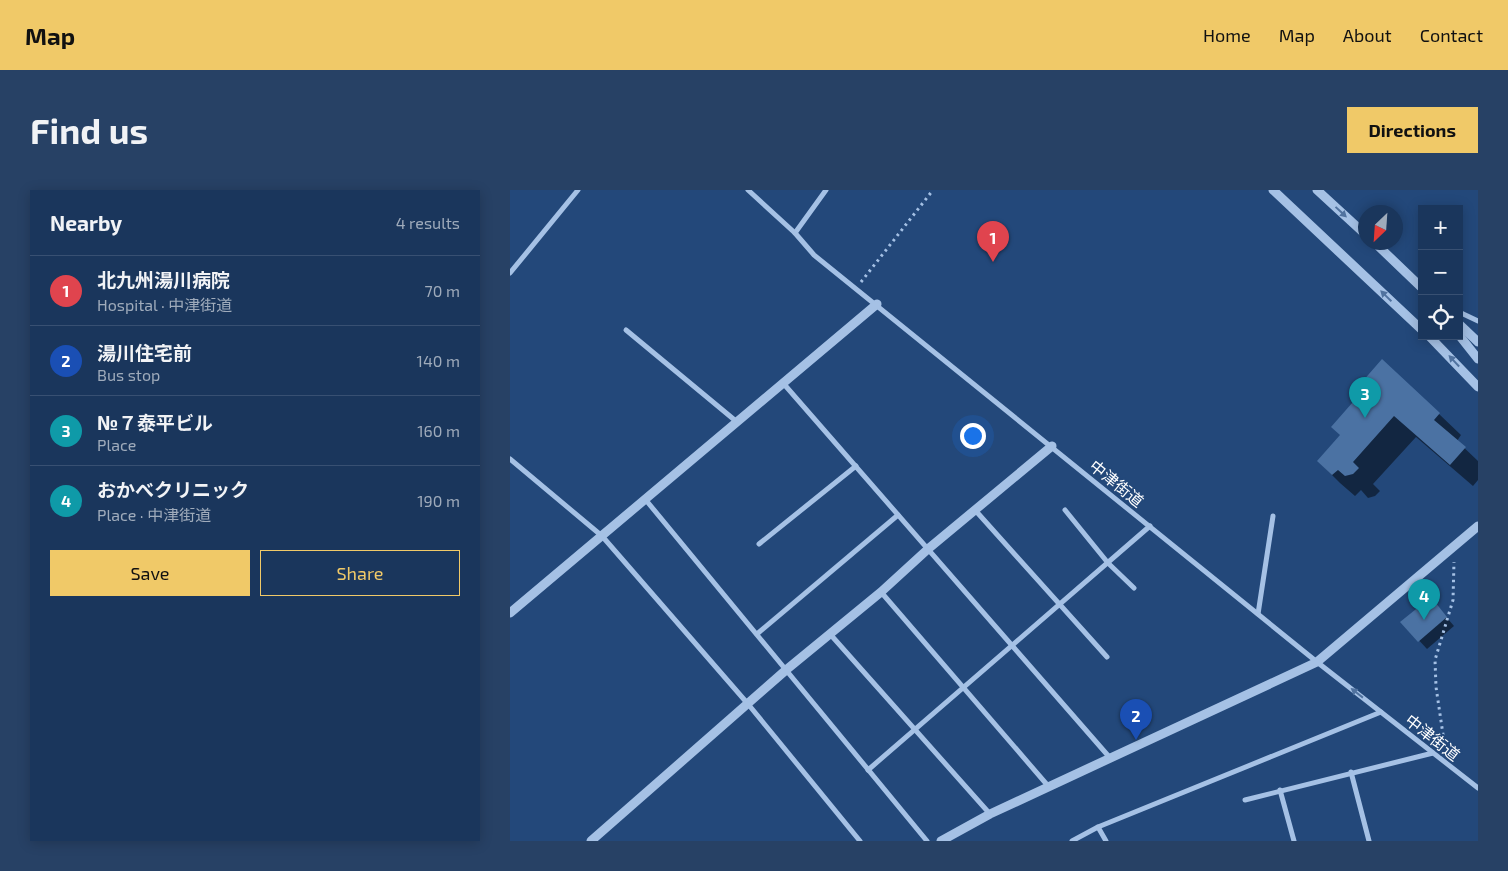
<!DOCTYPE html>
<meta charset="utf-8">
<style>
:root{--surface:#1a365c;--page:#274165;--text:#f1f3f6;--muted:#9fabbb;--line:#385072;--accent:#f0c968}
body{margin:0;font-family:"Exo 2","Noto Sans JP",sans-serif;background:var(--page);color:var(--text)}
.controls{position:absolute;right:15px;top:15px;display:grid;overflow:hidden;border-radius:0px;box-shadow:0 2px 12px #0003}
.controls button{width:45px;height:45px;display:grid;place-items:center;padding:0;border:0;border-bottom:1px solid var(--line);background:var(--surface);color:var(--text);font:25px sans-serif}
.compass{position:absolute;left:848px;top:15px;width:45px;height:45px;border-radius:50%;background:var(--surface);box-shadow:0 2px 12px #0003;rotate:205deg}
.you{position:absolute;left:462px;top:245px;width:18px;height:18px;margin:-12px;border:4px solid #fff;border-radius:50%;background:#1a73e8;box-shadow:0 0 0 8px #1a73e833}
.badge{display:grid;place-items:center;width:32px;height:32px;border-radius:50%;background:var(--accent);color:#fff;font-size:16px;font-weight:700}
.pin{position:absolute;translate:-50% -41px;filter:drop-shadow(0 1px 2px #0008)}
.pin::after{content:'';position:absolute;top:26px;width:18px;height:15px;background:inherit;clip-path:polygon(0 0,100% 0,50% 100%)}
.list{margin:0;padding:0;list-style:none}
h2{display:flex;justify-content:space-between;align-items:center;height:65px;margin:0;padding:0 20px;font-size:21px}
h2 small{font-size:16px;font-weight:400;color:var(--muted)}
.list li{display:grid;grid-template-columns:32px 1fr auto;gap:15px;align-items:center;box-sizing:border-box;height:70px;padding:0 20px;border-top:1px solid var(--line)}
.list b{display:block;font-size:19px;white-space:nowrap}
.list p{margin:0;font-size:16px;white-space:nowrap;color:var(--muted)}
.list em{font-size:16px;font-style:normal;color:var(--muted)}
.actions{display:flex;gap:10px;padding:15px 20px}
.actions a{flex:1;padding:11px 0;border:1px solid var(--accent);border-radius:0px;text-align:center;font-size:18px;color:var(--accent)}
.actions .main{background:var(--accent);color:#111}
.icon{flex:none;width:28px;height:28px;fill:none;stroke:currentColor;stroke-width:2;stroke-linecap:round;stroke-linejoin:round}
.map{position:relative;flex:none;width:968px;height:651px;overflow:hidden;border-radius:0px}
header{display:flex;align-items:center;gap:30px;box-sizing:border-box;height:70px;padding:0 25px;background:var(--accent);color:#111}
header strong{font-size:24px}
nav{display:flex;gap:28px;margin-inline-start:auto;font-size:18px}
.intro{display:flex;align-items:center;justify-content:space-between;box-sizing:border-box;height:120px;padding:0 30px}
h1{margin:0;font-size:35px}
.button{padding:12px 22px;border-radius:0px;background:var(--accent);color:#111;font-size:18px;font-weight:700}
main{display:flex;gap:30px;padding:0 30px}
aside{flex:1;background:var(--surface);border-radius:0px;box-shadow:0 2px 12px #0003}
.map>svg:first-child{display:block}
</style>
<header>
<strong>Map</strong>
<nav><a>Home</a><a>Map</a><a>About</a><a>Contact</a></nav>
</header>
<div class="intro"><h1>Find us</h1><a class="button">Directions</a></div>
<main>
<aside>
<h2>Nearby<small>4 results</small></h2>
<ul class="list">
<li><span class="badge" style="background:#e0444e">1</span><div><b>北九州湯川病院</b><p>Hospital · 中津街道</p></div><em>70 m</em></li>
<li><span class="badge" style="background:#1a4fb4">2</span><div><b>湯川住宅前</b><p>Bus stop</p></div><em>140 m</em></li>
<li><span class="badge" style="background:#0f9aa8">3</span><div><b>№７泰平ビル</b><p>Place</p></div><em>160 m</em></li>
<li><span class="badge" style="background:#0f9aa8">4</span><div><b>おかべクリニック</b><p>Place · 中津街道</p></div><em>190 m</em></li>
</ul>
<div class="actions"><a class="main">Save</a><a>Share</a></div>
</aside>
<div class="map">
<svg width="968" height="651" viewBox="0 0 968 651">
<rect width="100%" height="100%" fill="#23487a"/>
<g fill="#0007">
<polygon points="858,196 929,224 951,245 947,251 968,271 968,290 963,296 906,247 863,294 870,301 865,306 858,308 851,300 845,306 830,293 808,271 831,245"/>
<polygon points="921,409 944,436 917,459 892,432"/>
</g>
<g fill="#4b72a3">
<polygon points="872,169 930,223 924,230 956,257 940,275 884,226 843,272 849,278 843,284 835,286 828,280 822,285 807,271 830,245 821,237 857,196 852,192"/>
<polygon points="921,407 937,427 908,452 890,432"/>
</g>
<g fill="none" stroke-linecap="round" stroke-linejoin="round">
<g stroke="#a5c1e5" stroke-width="3" stroke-dasharray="2.5 4" stroke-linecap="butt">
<polyline points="351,92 423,0"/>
<polyline points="935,558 926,497 925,470 943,410 944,372"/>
</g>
<g stroke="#a5c1e5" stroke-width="5">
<polyline points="238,0 285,43 304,65 807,472 968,598"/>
<polyline points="285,43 316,0"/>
<polyline points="0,83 68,0"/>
<polyline points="949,122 968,131"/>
<polyline points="116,140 227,232"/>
<polyline points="273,193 601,569"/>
<polyline points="0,269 92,346 238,514 350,651"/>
<polyline points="135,309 417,651"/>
<polyline points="465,320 597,467"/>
<polyline points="555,320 598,373 624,398"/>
<polyline points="249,354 346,276"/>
<polyline points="371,402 539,597"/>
<polyline points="748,424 763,326"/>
<polyline points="247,444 388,325"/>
<polyline points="320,444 480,624"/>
<polyline points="358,580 640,336"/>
<polyline points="841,582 859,651"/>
<polyline points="770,600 784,651"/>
<polyline points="735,610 923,563"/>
<polyline points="588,637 596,651"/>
<polyline points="562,651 588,637 871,522"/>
</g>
<g stroke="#a5c1e5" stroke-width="9">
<polyline points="763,0 912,140"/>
<polyline points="807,0 856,45"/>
<polyline points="864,52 912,98"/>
<polyline points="949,134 968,152"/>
<polyline points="949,145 968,169"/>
<polyline points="919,146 968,197"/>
<polyline points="0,423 367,114"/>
<polyline points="81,651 276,480 371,402 418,359 542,256"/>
<polyline points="431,651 480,624 807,472 968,336"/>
</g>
</g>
<defs><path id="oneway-solid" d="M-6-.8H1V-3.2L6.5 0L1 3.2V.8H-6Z" transform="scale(1.25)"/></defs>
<g fill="#50729f">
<use href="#oneway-solid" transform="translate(831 22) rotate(43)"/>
<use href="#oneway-solid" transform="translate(876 106) rotate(-136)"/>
<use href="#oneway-solid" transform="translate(944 171) rotate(-133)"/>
<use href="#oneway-solid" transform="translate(847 503) rotate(-142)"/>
</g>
<g text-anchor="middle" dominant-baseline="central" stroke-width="4" stroke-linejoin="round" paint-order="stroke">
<g font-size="16" fill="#fff" stroke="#23487a">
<text transform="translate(607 293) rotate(39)">中津街道</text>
<text transform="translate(923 547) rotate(38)">中津街道</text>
</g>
</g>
</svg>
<div class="controls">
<button>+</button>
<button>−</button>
<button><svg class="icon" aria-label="locate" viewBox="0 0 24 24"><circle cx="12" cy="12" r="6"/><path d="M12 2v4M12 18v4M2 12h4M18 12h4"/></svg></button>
</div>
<svg class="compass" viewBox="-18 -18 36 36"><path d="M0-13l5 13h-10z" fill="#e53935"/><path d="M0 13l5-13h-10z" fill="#9fabbb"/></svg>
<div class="you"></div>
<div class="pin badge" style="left:483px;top:72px;background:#e0444e">1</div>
<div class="pin badge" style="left:626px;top:550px;background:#1a4fb4">2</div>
<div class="pin badge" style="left:855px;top:228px;background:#0f9aa8">3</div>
<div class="pin badge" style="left:914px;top:430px;background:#0f9aa8">4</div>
</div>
</main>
